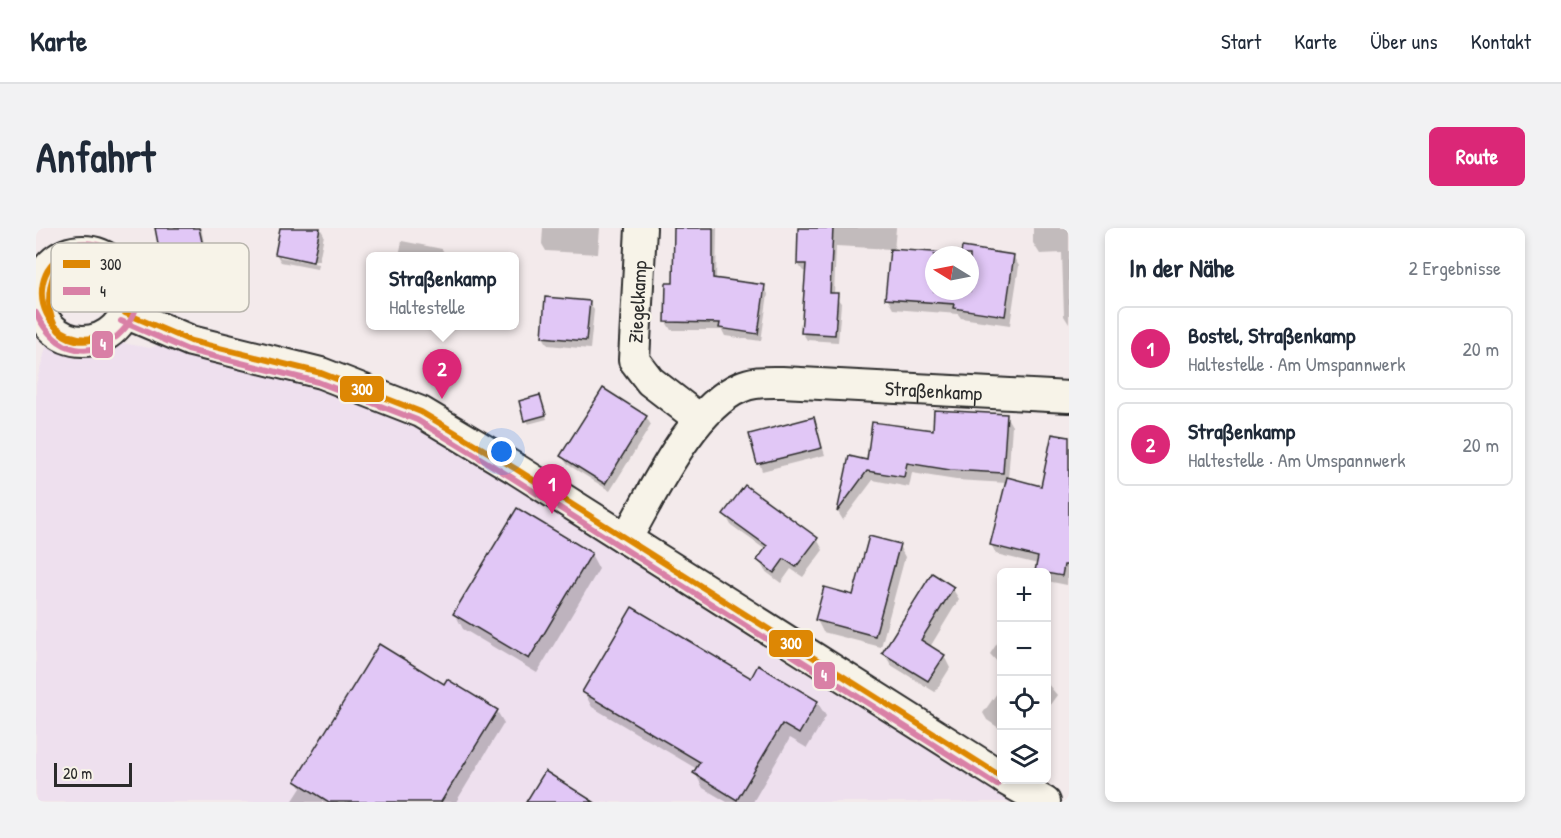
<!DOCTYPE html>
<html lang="de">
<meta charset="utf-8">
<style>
:root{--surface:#fff;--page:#f2f2f3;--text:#1f2937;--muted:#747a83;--line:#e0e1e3;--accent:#db2777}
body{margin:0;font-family:"Patrick Hand",sans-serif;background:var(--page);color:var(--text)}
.controls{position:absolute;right:18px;bottom:18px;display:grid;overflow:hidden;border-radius:9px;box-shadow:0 3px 9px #0003}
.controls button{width:54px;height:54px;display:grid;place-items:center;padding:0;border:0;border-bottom:2px solid var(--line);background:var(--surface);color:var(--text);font:30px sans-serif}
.compass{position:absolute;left:889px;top:18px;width:54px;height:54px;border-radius:50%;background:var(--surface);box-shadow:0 3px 9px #0003;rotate:280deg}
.scale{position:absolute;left:18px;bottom:15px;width:78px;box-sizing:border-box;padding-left:6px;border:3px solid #2b2b2b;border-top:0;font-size:16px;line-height:21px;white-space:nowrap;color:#2b2b2b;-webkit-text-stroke:4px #f7f3e8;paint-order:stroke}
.you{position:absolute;left:466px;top:224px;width:21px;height:21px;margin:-15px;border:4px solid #fff;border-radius:50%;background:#1a73e8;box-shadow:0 0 0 9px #1a73e833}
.badge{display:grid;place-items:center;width:39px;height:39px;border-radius:50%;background:var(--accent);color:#fff;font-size:20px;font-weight:700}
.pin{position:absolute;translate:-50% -50px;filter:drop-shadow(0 2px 3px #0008)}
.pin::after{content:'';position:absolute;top:32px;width:21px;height:18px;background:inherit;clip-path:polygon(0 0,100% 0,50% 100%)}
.popup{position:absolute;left:330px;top:24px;width:153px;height:78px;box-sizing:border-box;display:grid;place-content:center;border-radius:9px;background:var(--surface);filter:drop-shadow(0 2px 4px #0005);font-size:20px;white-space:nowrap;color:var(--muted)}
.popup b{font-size:22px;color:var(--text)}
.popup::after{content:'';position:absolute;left:50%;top:100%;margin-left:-12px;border:12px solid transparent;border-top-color:var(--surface)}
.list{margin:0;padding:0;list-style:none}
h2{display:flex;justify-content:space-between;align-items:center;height:78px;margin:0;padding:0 24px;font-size:26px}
h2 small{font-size:20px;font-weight:400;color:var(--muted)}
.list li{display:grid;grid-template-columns:39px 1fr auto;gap:18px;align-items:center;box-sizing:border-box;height:84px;margin:0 12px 12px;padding:0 12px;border:2px solid var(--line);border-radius:9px}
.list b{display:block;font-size:22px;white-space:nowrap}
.list p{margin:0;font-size:20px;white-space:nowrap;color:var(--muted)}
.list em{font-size:20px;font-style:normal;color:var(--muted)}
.icon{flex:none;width:33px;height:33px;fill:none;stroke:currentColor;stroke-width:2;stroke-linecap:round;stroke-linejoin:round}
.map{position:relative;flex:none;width:1033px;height:574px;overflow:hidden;border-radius:9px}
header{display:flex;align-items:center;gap:36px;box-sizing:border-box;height:84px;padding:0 30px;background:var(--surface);border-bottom:2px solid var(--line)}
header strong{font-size:28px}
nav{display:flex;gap:33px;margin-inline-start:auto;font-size:21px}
.intro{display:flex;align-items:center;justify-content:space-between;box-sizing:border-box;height:144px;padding:0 36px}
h1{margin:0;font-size:42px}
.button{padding:15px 27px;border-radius:9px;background:var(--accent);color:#fff;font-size:21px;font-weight:700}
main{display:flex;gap:36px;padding:0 36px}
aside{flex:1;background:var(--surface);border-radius:9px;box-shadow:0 3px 9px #0003}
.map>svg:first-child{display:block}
</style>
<header>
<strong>Karte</strong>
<nav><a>Start</a><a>Karte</a><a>Über uns</a><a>Kontakt</a></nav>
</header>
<div class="intro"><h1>Anfahrt</h1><a class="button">Route</a></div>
<main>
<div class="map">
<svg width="1033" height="574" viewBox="0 0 1033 574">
<rect width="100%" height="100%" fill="#f3eaeb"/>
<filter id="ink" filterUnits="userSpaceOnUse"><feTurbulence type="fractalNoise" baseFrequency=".0167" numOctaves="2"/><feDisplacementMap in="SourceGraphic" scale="12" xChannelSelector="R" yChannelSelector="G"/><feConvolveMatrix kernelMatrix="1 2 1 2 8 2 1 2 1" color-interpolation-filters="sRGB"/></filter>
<g filter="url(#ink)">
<polygon fill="#eee0ee" points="86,115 114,120 122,117 162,131 251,150 341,180 411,215 729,420 977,574 0,574 0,156 11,116 39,130 63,127"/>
<g fill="#0003">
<polygon points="120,0 165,0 171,31 131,39 126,31"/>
<polygon points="245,0 284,0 288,7 283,33 244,26 244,29 282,36 281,41 245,34 240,26"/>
<polygon points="507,0 564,0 562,26 510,23 506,16"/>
<polygon points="639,0 681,0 680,52 728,59 732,66 725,113 689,108 686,102 635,102 630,94 631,56 639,56"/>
<polygon points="764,0 860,0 858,23 913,27 898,27 898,63 934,63 934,27 926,27 927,21 977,28 983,38 974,97 925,90 922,86 857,81 851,70 855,21 800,18 798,67 805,75 802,114 771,112 766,104 771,44 767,43 762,36"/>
<polygon points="997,0 1033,0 1033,96 1028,88 1026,25 1004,26 997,15"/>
<polygon points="366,13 406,21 410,28 363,28"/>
<polygon points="553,74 558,82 554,121 512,117 507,109"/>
<polygon points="505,172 511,191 492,196 485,174"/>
<polygon points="970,188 976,198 972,251 1006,259 1017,207 1033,211 1033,271 1028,296 1033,296 1031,357 1011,353 1011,344 1001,343 1002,336 960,326 955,316 971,255 920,252 876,245 873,259 837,252 807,292 802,284 814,230 832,234 898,203"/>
<polygon points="610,189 615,197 574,263 531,236 526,228"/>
<polygon points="777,190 789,227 726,243 714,207"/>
<polygon points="689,286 781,311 787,322 767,349 755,341 745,355 729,343 723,332 730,322 695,297"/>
<polygon points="863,318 869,329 845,419 787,404 781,392 818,369"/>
<polygon points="555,326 563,341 501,445 427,401 419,386"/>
<polygon points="916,360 923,371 894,419 908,428 914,440 899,464 855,437 848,425"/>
<polygon points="964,411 966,412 966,439 954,426"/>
<polygon points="715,452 781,474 790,488 771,520 754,510 717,574 691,574 667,560 659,545 661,541 556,479 548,464"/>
<polygon points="1011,455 1021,467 1011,481"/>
<polygon points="409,458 461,483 468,495 420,574 256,574 265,560 261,553"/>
<polygon points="966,458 966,502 951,492 947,485"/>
</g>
<g fill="#e1c7f6" stroke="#2b2b2b" stroke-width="1.5" fill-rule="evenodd">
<polygon points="119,0 163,0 168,23 125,31"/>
<polygon points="244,0 284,0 277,34 239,26"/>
<polygon points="638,0 677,0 677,50 729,57 722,106 683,100 684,95 629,94 630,55 637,55"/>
<polygon points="762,0 797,0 794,65 802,65 799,107 765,105 770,36 761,36"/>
<path d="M926,19L978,27L969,88L917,80L918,76L849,71L854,21L925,26ZM898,27H934V63H898Z"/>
<polygon points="509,69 554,73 550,113 506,109"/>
<polygon points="567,160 611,188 569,256 524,228"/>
<polygon points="504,167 510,187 488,193 483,173"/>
<polygon points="898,182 971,186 967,245 914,242 871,235 868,249 831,243 801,284 813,228 831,232 836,194 897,202"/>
<polygon points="778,189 786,220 721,236 713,206"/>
<polygon points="1016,206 1033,209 1033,337 1028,337 1026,348 999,343 1002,329 954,317 971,249 1005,258"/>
<polygon points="709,257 782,310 760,339 748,331 738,345 721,332 731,318 687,286"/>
<polygon points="481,280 556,325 493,431 417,386"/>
<polygon points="833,308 864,316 839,408 779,392 788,359 817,367"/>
<polygon points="896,345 918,359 885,412 909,427 892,453 846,425"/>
<polygon points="596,379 715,450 722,437 782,473 763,506 746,496 701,572 657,545 664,534 546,464"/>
<polygon points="343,416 408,456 411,451 462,482 405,574 293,574 259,553"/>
<polygon points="509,543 558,574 490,574"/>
</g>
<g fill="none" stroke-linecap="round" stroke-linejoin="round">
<g stroke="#2b2b2b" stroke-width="34">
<g id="minor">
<polyline points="605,0 598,132 614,153 662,190"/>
<circle cx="47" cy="68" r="45"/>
<polyline points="89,85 155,113 285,145 385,184 480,241 966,549"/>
<path id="s1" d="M590,311C617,265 655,180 705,159C717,153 732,154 746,154L1033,169"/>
<polyline points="970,552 1009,574"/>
</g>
</g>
<use href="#minor" stroke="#f7f3e8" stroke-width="30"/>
<g stroke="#f7f3e8" stroke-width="10">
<g id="bus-1">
<path d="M67,29C88,38 99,58 90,80"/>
<path d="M67,29C85,42 93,58 90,80"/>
<polyline points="89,85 155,113 285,145 385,184 480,241 966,549"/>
<path d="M19,98C32,109 48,114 65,108"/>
<path d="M19,98C29,113 49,117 65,108"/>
<path d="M19,98C0,77 1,44 26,28"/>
<path d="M19,98C7,74 14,50 26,28"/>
</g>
</g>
<g stroke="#f7f3e8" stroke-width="10">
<g id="bus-2">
<path d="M0,85C45,176 143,75 84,28C65,13 46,13 23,19"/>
<polyline points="85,93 152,122 282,154 381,192 475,249 961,557"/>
</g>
</g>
<use href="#bus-1" stroke="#dd8704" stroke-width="6"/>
<use href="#bus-2" stroke="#d980a6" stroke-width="6"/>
</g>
</g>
<g text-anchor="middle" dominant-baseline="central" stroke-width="4.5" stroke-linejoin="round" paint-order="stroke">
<g font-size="20" fill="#2b2b2b" stroke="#f7f3e8">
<text transform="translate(601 74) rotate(-87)">Ziegelkamp</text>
<text stroke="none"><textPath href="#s1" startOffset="387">Straßenkamp</textPath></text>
</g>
</g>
<rect x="15" y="15" width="198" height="69" rx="9" fill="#f7f3e8" stroke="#bab7af" stroke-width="1.5"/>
<rect x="27" y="32" width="27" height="8" fill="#dd8704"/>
<rect x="27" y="59" width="27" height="8" fill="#d980a6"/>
<g font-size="16" fill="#2b2b2b">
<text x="64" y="42">300</text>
<text x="64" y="69">4</text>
</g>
<g stroke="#f7f3e8" stroke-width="2">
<rect x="55" y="102" width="23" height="29" rx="6" fill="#d980a6"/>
<rect x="303" y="147" width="46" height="28" rx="6" fill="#dd8704"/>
<rect x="732" y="401" width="46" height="29" rx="6" fill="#dd8704"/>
<rect x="777" y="433" width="23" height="29" rx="6" fill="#d980a6"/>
</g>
<g font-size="16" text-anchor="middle" font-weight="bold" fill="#fff">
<text x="67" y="122">4</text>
<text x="326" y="167">300</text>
<text x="755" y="421">300</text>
<text x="788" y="453">4</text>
</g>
</svg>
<div class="controls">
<button>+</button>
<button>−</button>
<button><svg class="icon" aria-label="locate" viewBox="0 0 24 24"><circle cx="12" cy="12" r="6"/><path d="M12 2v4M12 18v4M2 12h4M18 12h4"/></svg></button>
<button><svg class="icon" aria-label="layers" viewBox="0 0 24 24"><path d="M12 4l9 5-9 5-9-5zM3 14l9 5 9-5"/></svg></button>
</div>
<svg class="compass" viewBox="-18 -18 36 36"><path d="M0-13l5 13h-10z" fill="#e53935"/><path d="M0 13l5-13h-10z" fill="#747a83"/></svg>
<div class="scale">20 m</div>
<div class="you"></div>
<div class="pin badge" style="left:516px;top:286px">1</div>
<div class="pin badge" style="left:406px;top:171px">2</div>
<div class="popup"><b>Straßenkamp</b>Haltestelle</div>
</div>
<aside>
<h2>In der Nähe<small>2 Ergebnisse</small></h2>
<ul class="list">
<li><span class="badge">1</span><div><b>Bostel, Straßenkamp</b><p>Haltestelle · Am Umspannwerk</p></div><em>20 m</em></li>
<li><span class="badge">2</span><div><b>Straßenkamp</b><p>Haltestelle · Am Umspannwerk</p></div><em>20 m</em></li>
</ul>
</aside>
</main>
